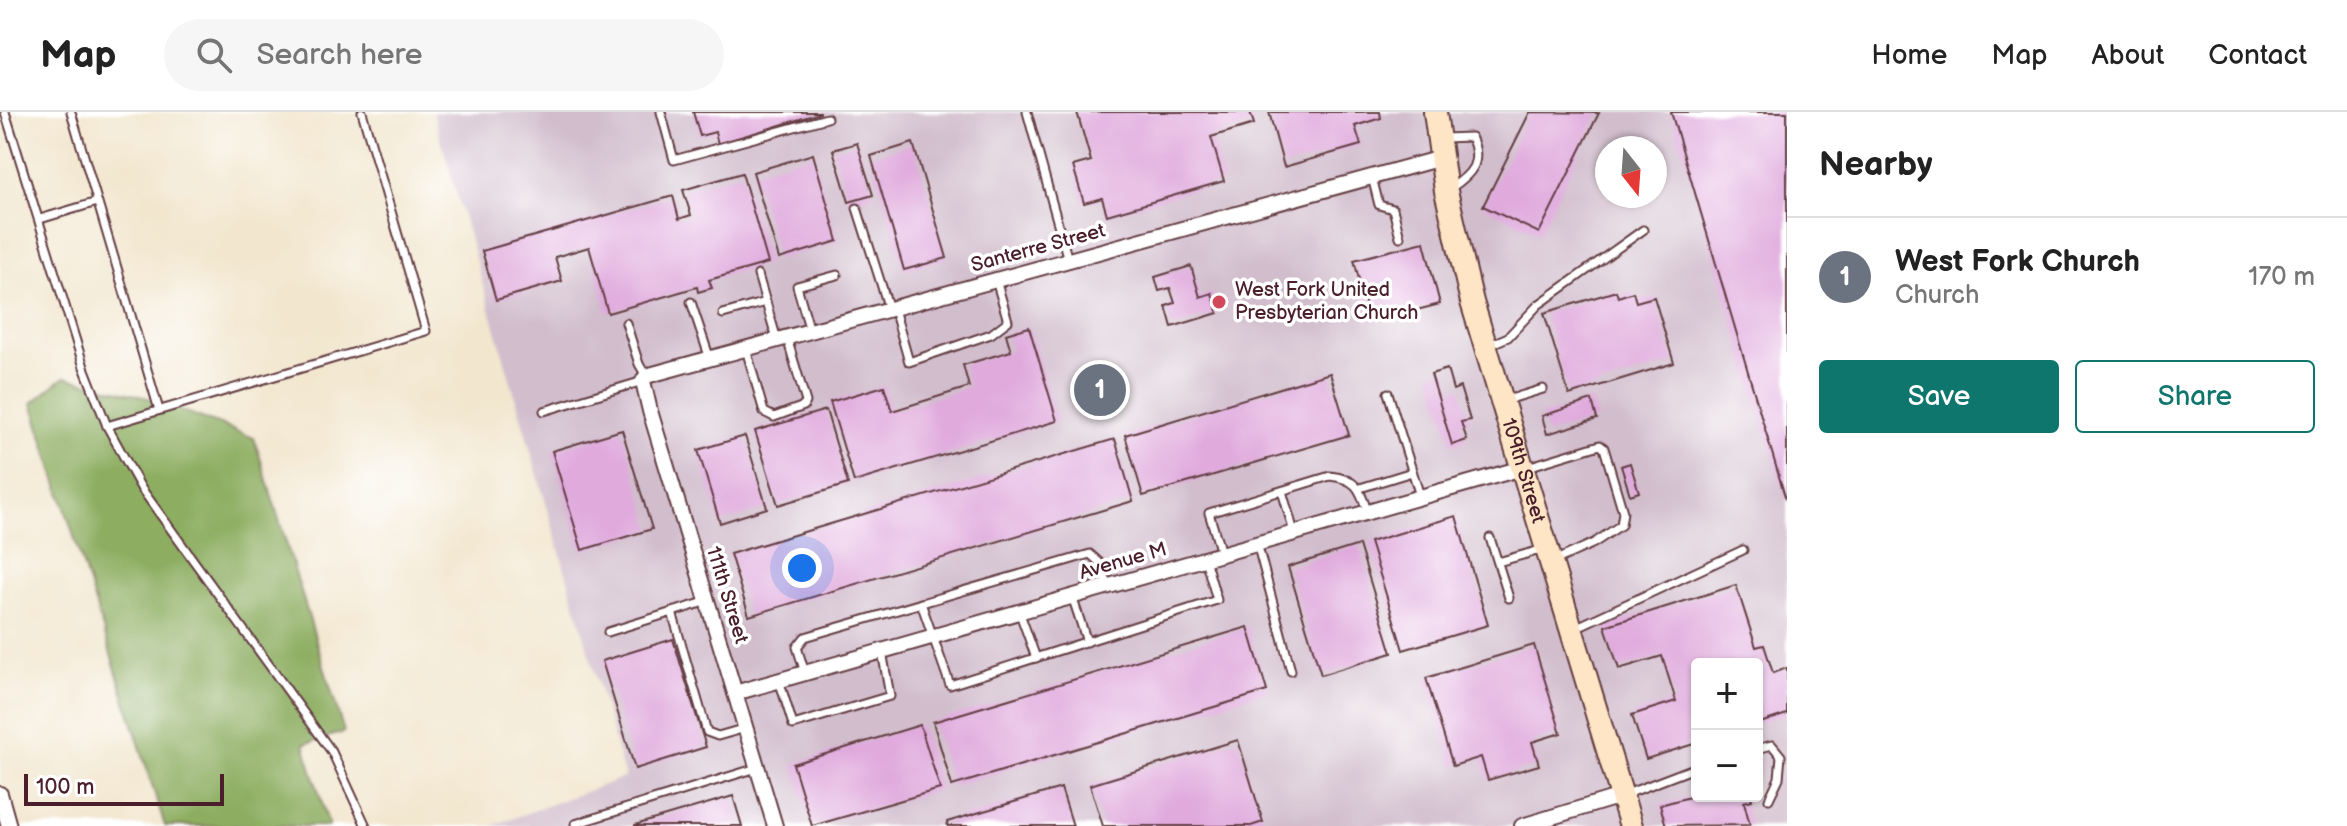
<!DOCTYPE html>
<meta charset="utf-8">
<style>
:root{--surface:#fff;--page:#f6f6f6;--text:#222;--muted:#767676;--line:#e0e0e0;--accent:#0f766e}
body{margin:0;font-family:"Balsamiq Sans",sans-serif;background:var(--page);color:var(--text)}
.controls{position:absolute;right:24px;bottom:24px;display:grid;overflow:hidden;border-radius:8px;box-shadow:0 2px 6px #0004}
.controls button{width:72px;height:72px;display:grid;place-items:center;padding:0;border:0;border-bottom:2px solid var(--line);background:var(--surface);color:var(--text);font:40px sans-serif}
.compass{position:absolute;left:1595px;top:24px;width:72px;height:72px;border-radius:50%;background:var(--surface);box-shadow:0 2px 6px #0004;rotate:163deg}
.scale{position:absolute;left:24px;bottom:20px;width:200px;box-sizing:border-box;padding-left:8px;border:4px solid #4a1f2b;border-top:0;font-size:22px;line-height:28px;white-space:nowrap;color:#4a1f2b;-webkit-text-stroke:6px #fff;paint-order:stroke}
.you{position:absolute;left:802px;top:456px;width:28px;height:28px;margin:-20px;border:6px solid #fff;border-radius:50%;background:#1a73e8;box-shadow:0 0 0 12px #1a73e833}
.badge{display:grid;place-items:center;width:52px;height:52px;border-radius:50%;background:var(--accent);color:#fff;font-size:26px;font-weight:700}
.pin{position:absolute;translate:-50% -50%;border:4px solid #fff;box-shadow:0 2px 8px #0006}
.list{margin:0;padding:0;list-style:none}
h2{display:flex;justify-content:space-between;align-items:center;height:104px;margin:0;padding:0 32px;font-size:34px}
h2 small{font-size:26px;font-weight:400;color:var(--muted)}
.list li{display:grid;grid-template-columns:52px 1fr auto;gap:24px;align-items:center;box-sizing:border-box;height:120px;padding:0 32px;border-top:2px solid var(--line)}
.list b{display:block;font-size:30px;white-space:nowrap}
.list p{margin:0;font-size:26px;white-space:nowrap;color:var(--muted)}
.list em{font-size:26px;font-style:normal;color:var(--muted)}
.actions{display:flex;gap:16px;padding:24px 32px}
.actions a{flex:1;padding:18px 0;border:2px solid var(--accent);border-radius:8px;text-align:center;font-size:28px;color:var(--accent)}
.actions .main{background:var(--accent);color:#fff}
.icon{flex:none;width:44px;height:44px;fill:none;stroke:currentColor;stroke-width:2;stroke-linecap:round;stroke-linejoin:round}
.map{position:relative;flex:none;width:1787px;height:714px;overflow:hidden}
header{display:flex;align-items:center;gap:48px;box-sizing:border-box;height:112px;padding:0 40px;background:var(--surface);border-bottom:2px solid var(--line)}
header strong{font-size:38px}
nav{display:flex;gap:44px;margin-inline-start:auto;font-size:28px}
.search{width:560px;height:72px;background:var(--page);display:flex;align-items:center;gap:20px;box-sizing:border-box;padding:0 28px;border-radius:44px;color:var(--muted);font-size:30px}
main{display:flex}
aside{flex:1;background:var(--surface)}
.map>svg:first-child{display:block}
</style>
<header>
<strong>Map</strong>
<div class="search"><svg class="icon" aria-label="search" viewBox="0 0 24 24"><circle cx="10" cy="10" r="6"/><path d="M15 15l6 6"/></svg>Search here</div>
<nav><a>Home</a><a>Map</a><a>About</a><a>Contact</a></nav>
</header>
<main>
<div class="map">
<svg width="1787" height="714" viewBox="0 0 1787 714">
<rect width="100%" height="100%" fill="#fff"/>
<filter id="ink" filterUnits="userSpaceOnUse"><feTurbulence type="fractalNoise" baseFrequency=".0125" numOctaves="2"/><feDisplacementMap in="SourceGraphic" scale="16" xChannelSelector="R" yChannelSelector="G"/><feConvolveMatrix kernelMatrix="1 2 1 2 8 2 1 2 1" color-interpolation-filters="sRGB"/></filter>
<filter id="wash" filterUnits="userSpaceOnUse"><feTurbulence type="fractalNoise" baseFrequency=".006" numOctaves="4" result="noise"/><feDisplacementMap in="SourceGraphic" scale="32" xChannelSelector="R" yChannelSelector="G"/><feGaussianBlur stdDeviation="1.8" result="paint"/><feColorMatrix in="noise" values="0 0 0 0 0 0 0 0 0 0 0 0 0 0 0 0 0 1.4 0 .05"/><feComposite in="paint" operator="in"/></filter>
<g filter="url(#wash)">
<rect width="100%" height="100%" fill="#f2e6ce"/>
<path fill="#d1bdcc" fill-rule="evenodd" d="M433,0H1787V714H492L625,665ZM1607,36H1655V84H1607ZM1697,552H1757V684H1697Z"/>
<polygon fill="#8dad61" stroke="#6c6646" stroke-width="2" points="64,265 152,287 254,326 344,620 304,632 329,714 165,714 32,291"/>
<g id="blocks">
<g fill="#e0aadd">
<polygon points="693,0 820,0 820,1 718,32 715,20 700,24"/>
<polygon points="1077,0 1250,0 1254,12 1211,25 1224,69 1107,103 1102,86 1084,91 1073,54 1091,49"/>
<polygon points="1269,0 1380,0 1381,6 1355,14 1361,33 1284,55"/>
<polygon points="1530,0 1599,1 1539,121 1483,94"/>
<polygon points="1671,0 1787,0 1787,388 1786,388"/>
<polygon points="857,31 873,83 849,90 833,38"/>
<polygon points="913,31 947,146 904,158 871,44"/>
<polygon points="813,42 838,129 779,147 753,60"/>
<polygon points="742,61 768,151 709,168 712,176 698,180 697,175 608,201 589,135 555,145 562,169 496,188 482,139 673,84 679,107 691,103 683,78"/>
<polygon points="1424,130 1440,192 1370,210 1354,148"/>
<polygon points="1191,154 1200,185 1212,181 1218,201 1172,215 1166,194 1175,191 1170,176 1159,179 1155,165"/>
<polygon points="1616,179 1618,185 1633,180 1636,190 1654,185 1674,251 1569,283 1544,201"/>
<polygon points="1029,215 1057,309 854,370 830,290 884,274 892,299 969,275 963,253 1011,239 1006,222"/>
<polygon points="1447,257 1453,278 1460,275 1470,308 1461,310 1467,328 1452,333 1431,262"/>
<polygon points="1330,261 1349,323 1143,384 1125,323"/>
<polygon points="1592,288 1597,307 1547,322 1542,304"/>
<polygon points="826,298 848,372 778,393 755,319"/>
<polygon points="622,318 652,417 582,438 552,339"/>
<polygon points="745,324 767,396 720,411 698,338"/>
<polygon points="1115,327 1133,389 749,504 730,442"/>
<polygon points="1630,351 1639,380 1630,383 1621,354"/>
<polygon points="1456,404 1488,513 1403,538 1370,430"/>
<polygon points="1359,433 1392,541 1321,563 1288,455"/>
<polygon points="1736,473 1756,535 1764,533 1773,561 1787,556 1787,602 1757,612 1757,552 1697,552 1697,631 1646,647 1632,603 1676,589 1662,544 1619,557 1605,514"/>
<polygon points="1248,515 1267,579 952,674 933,610"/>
<polygon points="673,527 706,635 635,657 602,549"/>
<polygon points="1534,533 1561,621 1532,630 1539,653 1488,668 1481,645 1453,654 1426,566"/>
<polygon points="920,613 940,677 812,714 793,652"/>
<polygon points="1238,628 1263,710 1251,714 1103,714 1090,673"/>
<polygon points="1061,676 1073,714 948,714 947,710"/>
<polygon points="1697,683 1751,684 1752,688 1744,690 1750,713 1666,714 1660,693"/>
<polygon points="733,684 742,714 635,714 635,713"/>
</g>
</g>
</g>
<g filter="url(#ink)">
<use href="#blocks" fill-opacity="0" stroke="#633d43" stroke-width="2"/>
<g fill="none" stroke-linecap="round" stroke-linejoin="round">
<g stroke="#633d43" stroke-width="11">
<g id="lane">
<polyline points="5,0 84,255 107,314 426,219 362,0"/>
<polyline points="71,0 159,298"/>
<polyline points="661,0 674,48 827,6"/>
<polyline points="1027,0 1068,148"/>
<path d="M1443,26L1471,25C1483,50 1472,62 1451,76"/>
<polyline points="1372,65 1379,93 1393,97 1400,125"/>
<polyline points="857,96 889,197"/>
<polyline points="40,107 97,90"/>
<polyline points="758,163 777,228"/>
<polyline points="691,190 710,247"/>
<polyline points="894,197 909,250 991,222 1008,209 996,168"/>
<polyline points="723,202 766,190"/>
<polyline points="626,211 639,252 646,264"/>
<polyline points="810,219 797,174 837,163"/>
<polyline points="1487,234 1508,225 1538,193 1643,118"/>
<polyline points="746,237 764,300 774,305 804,294 806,290 787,226"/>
<polyline points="1388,281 1420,384"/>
<polyline points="1507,288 1543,277"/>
<polyline points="544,299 643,269"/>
<polyline points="107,314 141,376 332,640 366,714"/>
<polyline points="1524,356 1600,333 1604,336 1623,400 1621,413 1594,431 1552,450"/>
<polyline points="1360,376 1412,360"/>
<polyline points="1282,379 1294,420"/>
<polyline points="1490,426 1509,486"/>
<polyline points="1257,431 1291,559"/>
<path d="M1221,441L1209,401L1330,364C1356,367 1360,376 1367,399"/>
<polyline points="1498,450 1544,437"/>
<polyline points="1072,484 1087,530"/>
<polyline points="921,491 950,573 1217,488 1205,447"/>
<polyline points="1019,499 1036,546"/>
<polyline points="672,500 707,620 718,624 746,616"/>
<polyline points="1575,516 1743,438"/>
<polyline points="608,520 708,489"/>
<polyline points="805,561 797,535 805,525 1090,442 1100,451 1108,474"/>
<polyline points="779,568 793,613 890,584 882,539"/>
<polyline points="1757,637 1772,633 1781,644 1779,666 1769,687"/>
<polyline points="1624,683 1697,655"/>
<polyline points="575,712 757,656"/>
</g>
</g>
<g stroke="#633d43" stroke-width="18">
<g id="street">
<polyline points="735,581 1522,356"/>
<polyline points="0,682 9,714"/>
<polyline points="775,714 650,299 643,269 646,264 1441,46"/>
<polyline points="1522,714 1621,684"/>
</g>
</g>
<g stroke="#633d43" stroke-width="26">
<g id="secondary">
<path id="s1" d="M1435,0L1446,79L1472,190L1631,714"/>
</g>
</g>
<use href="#lane" stroke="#fff" stroke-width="7"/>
<use href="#street" stroke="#fff" stroke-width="14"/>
<use href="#secondary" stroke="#fde5c5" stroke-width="22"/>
</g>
</g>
<circle fill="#d1495b" stroke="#fff" stroke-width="3" cx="1219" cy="190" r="8"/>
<g text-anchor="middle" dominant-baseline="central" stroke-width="7" stroke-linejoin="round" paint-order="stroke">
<g font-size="20" fill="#4a1f2b" stroke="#fff">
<text transform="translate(1038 136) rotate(-15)">Santerre Street</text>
<text stroke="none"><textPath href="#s1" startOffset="370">109th Street</textPath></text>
<text transform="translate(1123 449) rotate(-16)">Avenue M</text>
<text transform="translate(727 483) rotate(73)">111th Street</text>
</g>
<g font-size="20" fill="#4a1f2b" stroke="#fff" text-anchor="start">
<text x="1235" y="178">West Fork United<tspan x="1235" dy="23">Presbyterian Church</tspan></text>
</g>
</g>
</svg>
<div class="controls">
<button>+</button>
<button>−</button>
</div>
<svg class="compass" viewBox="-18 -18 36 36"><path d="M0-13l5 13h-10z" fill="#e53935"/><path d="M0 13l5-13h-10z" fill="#767676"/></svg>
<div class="scale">100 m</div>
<div class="you"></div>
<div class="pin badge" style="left:1100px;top:278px;background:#6b7280">1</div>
</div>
<aside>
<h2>Nearby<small></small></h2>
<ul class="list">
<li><span class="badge" style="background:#6b7280">1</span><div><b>West Fork Church</b><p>Church</p></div><em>170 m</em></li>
</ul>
<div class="actions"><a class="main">Save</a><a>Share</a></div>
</aside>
</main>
